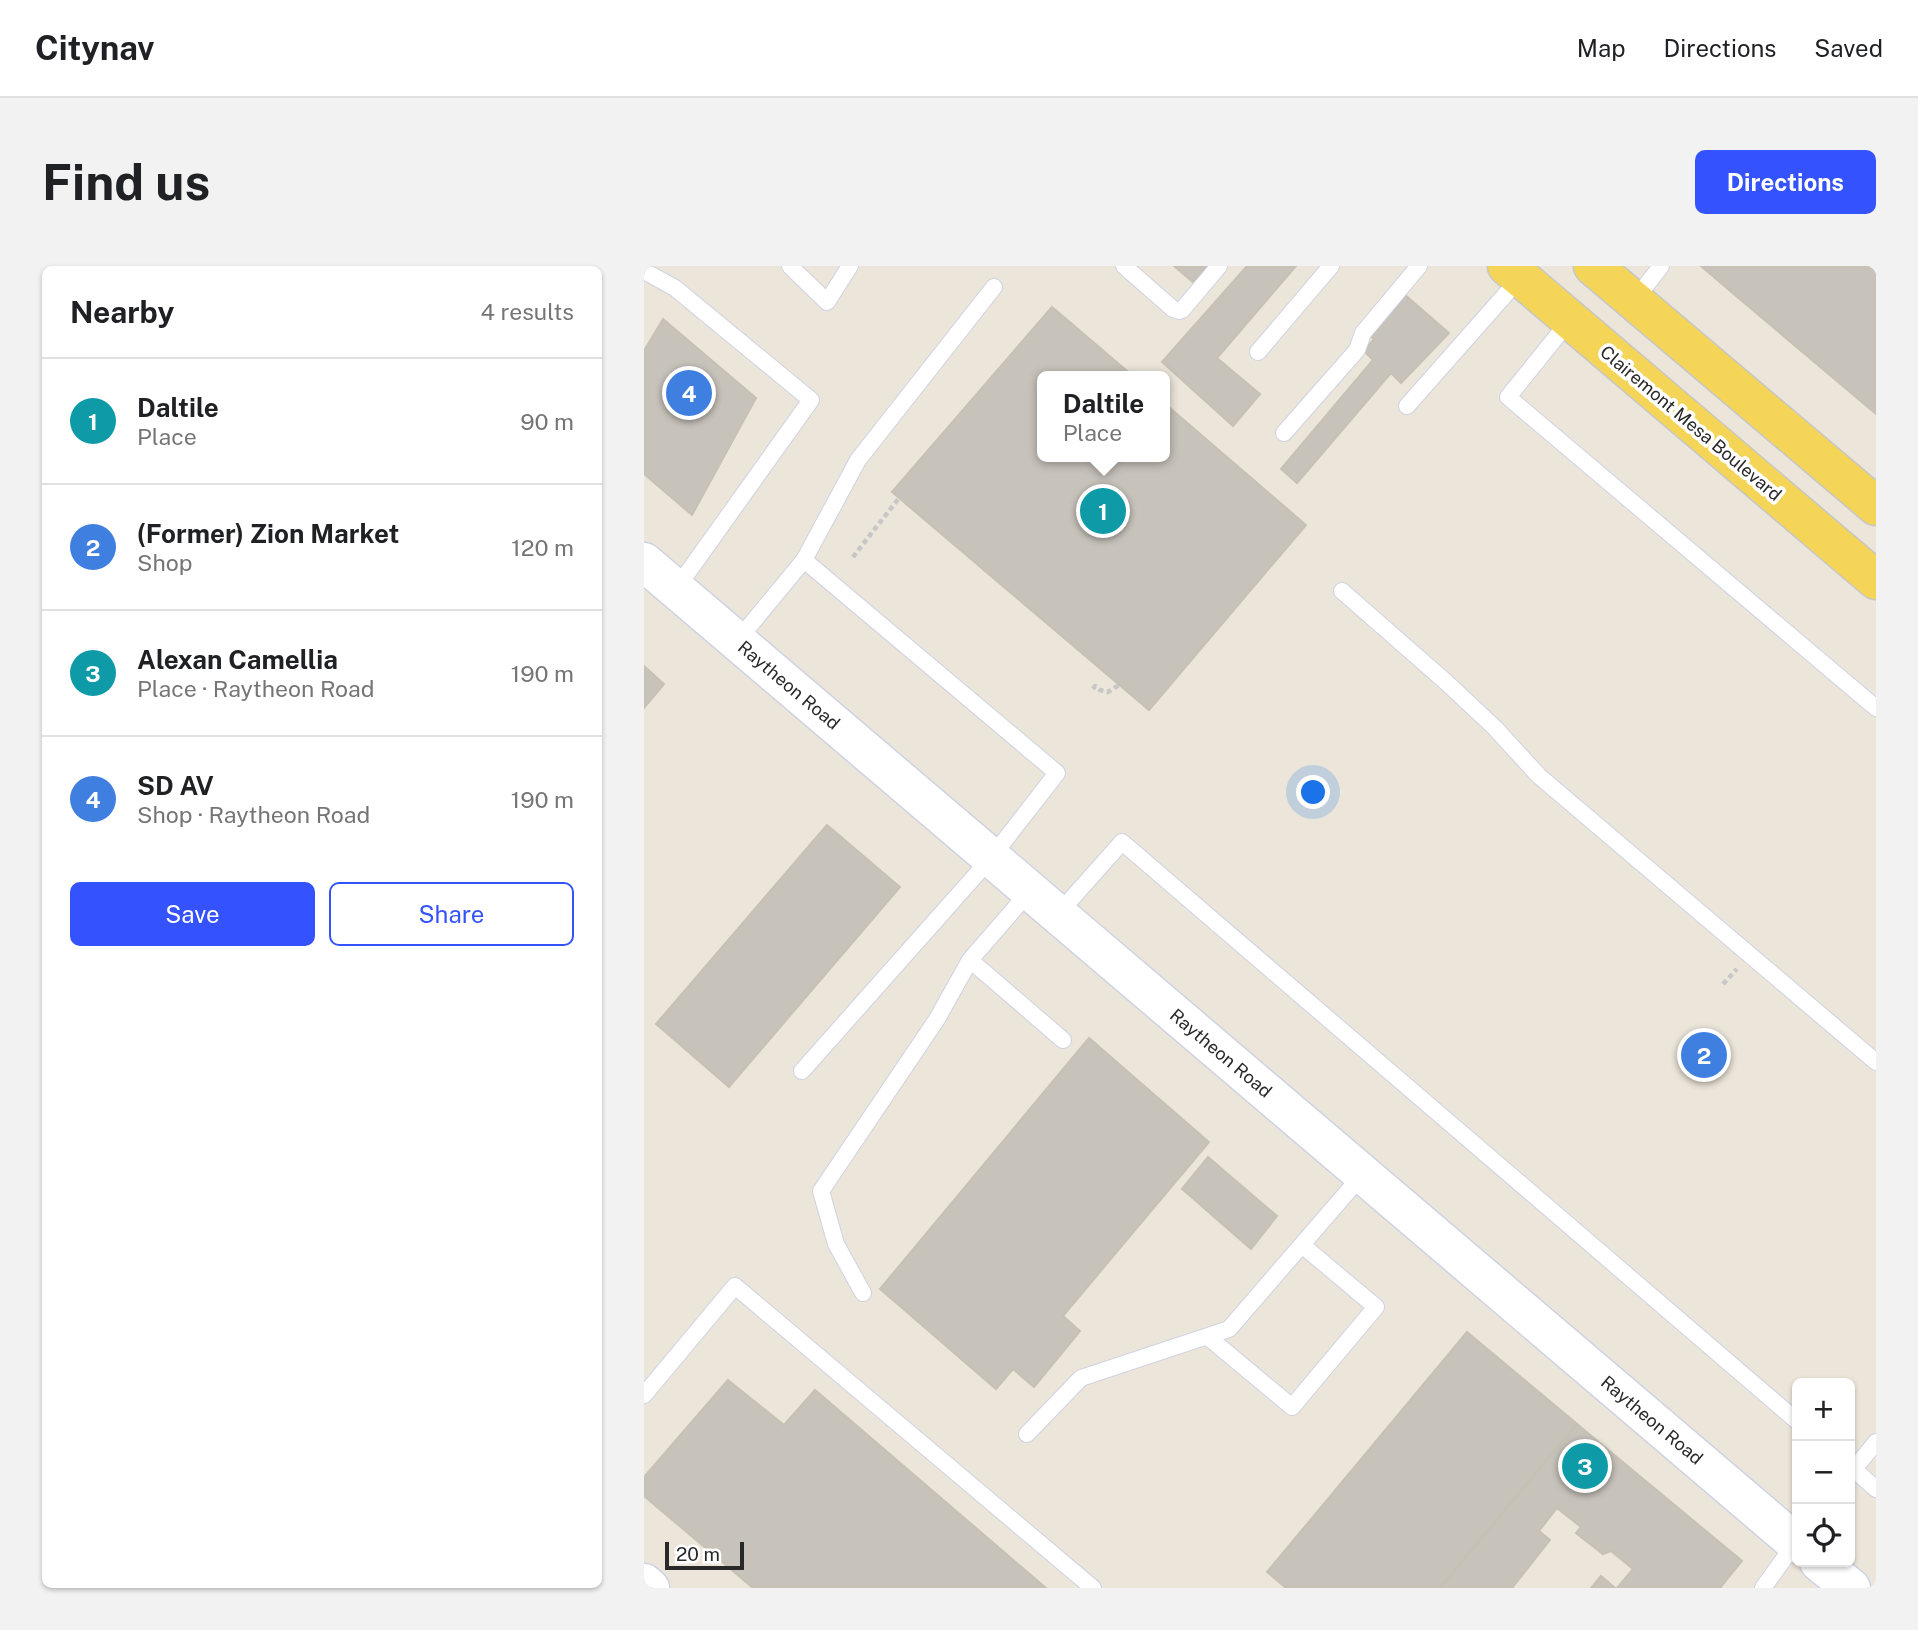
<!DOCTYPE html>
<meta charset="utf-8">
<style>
:root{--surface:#fff;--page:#f2f2f2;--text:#202124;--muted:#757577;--line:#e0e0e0;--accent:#3453fe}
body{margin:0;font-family:"Public Sans",sans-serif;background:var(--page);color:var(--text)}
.controls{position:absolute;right:21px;bottom:21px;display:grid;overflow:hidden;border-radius:10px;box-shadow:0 2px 5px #0004}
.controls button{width:63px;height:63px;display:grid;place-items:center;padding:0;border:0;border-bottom:2px solid var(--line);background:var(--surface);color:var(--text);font:35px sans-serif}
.scale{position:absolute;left:21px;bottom:18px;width:79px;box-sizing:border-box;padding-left:7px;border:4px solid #292929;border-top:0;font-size:19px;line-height:24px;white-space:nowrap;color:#292929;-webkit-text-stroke:5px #fff;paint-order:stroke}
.you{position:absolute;left:670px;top:527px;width:24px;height:24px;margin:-18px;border:5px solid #fff;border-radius:50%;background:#1a73e8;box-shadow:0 0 0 10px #1a73e833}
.badge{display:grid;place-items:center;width:46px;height:46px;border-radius:50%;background:var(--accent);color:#fff;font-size:23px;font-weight:700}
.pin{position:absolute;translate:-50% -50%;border:4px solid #fff;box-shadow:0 2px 7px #0006}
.popup{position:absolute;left:393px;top:105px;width:133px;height:91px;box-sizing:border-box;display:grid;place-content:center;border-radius:10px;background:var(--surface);filter:drop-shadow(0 2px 5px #0005);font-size:23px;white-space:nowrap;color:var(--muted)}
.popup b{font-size:26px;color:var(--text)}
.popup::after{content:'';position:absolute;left:50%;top:100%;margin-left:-14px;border:14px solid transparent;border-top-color:var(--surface)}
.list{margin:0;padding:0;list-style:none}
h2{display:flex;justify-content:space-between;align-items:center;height:91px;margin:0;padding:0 28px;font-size:30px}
h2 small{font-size:23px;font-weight:400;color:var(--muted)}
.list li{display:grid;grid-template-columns:46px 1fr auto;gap:21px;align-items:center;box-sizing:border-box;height:126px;padding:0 28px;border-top:2px solid var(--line)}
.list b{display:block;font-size:26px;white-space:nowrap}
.list p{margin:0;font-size:23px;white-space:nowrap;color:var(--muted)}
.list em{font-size:23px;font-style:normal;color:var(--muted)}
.actions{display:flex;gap:14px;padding:21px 28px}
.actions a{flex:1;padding:16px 0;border:2px solid var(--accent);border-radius:10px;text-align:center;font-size:24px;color:var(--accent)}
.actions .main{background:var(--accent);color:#fff}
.icon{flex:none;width:38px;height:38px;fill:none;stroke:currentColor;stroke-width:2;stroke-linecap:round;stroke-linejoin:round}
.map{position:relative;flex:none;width:1232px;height:1322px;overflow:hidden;border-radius:10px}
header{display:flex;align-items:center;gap:42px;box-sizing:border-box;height:98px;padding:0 35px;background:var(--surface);border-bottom:2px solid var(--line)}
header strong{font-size:33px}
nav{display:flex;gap:38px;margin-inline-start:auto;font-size:24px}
.intro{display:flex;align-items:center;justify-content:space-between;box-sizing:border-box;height:168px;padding:0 42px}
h1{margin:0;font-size:49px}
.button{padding:18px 32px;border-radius:10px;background:var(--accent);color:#fff;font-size:24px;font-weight:700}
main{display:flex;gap:42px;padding:0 42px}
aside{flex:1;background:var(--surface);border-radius:10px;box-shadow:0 2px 5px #0004}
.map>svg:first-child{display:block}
</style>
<header>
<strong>Citynav</strong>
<nav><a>Map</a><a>Directions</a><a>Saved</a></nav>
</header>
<div class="intro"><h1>Find us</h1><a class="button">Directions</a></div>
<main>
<aside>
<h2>Nearby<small>4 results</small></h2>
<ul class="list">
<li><span class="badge" style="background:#0f9aa8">1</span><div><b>Daltile</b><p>Place</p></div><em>90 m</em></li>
<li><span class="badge" style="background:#3f7fe0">2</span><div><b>(Former) Zion Market</b><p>Shop</p></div><em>120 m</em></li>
<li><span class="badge" style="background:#0f9aa8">3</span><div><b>Alexan Camellia</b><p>Place · Raytheon Road</p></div><em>190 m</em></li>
<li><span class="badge" style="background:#3f7fe0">4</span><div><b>SD AV</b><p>Shop · Raytheon Road</p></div><em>190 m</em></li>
</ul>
<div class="actions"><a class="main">Save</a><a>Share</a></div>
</aside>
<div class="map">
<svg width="1232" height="1322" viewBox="0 0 1232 1322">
<rect width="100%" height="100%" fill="#ece5da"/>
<g fill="#c7c2ba" stroke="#c7c1b4" stroke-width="2">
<polygon points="530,0 563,0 549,16"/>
<polygon points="603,0 652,0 573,92 616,128 589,160 518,96"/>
<polygon points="1057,0 1232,0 1232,148 1085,24"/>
<polygon points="760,28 805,67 757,117 747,107 653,217 637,203 729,94 720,85 730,73 726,70"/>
<polygon points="408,41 489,110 398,110 398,191 520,191 520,137 662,259 505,444 248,226"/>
<polygon points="19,53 112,132 48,249 0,208 0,85"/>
<polygon points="0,400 20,418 0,442"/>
<polygon points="183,559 256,621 85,821 12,758"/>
<polygon points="445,772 565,876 419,1050 436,1065 390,1121 369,1103 352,1123 236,1023"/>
<polygon points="564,891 633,950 607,983 538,923"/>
<polygon points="823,1066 933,1158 796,1322 642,1322 623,1306"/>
<polygon points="84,1114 140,1159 171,1124 402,1322 109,1322 0,1230 0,1211"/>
<polygon points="933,1158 1098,1295 1076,1322 973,1322 989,1303 967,1285 959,1288 932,1267 937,1261 913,1242 895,1265 906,1274 868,1322 796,1322"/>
<polygon points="957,1310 971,1322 947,1322"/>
</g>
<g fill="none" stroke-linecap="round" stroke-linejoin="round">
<g stroke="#cfd2e2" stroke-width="18">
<g id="service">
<polyline points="146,0 183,36 206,0"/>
<polyline points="480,0 529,43 535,45 538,44 575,0"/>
<polyline points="0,5 31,22 167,134 32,323"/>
<polyline points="990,35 1017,0"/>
<polyline points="926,54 864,131 1232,442"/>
<polyline points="614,86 687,0"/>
<polyline points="763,140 876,12"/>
<polyline points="640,167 713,84 719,67 775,0"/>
<polyline points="160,294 214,194 350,21"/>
<polyline points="698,325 802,416 851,462 895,510 1232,796"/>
<polyline points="93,375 160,294 413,507 347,592 158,805"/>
<polyline points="386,625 326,694 419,774"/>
<polyline points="414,648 478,576 1153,1155"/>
<polyline points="219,1027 192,978 177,925 293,753 326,694"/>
<polyline points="564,1071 648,1141 732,1041 658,979"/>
<polyline points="0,1129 91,1020 449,1322"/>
<polyline points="383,1168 437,1112 585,1063 719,908"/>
<polyline points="1206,1200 1232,1223"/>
<polyline points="1206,1208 1232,1176"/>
<polyline points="1119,1322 1152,1276"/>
</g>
</g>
<g stroke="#cfd2e2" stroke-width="41">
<g id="tertiary">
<polyline points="0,296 1153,1278"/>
<polyline points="1175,1296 1207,1322"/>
<polyline points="0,1317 6,1322"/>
</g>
</g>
<g stroke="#c7c7c7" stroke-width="41">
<g id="primary">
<polyline points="863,0 1232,314"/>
<polyline points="949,0 1232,240"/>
</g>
</g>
<g stroke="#c7c7c7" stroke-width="4.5" stroke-dasharray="5 3.5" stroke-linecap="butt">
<polyline points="209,291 255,232"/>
<polyline points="449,423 451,420 456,424 464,426 475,419"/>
<polyline points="1079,718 1093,703"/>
</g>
<use href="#service" stroke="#fff" stroke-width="16"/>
<use href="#tertiary" stroke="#fff" stroke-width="38"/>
<use href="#primary" stroke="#f4d557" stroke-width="38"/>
</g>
<g text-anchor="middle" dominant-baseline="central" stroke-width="7" stroke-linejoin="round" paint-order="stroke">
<g font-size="18" fill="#292929" stroke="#fff">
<text transform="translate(1047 157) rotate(40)">Clairemont Mesa Boulevard</text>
<text transform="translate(145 419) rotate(40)">Raytheon Road</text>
<text transform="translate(577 787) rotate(40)">Raytheon Road</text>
<text transform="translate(1008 1154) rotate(40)">Raytheon Road</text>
</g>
</g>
</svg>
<div class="controls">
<button>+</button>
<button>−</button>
<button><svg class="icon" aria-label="locate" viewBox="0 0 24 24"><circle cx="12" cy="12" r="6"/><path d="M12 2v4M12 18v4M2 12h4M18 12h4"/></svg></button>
</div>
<div class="scale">20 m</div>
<div class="you"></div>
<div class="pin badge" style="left:459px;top:245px;background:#0f9aa8">1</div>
<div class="popup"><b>Daltile</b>Place</div>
<div class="pin badge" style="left:1060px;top:789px;background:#3f7fe0">2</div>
<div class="pin badge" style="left:941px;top:1200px;background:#0f9aa8">3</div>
<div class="pin badge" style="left:45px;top:127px;background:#3f7fe0">4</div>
</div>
</main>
